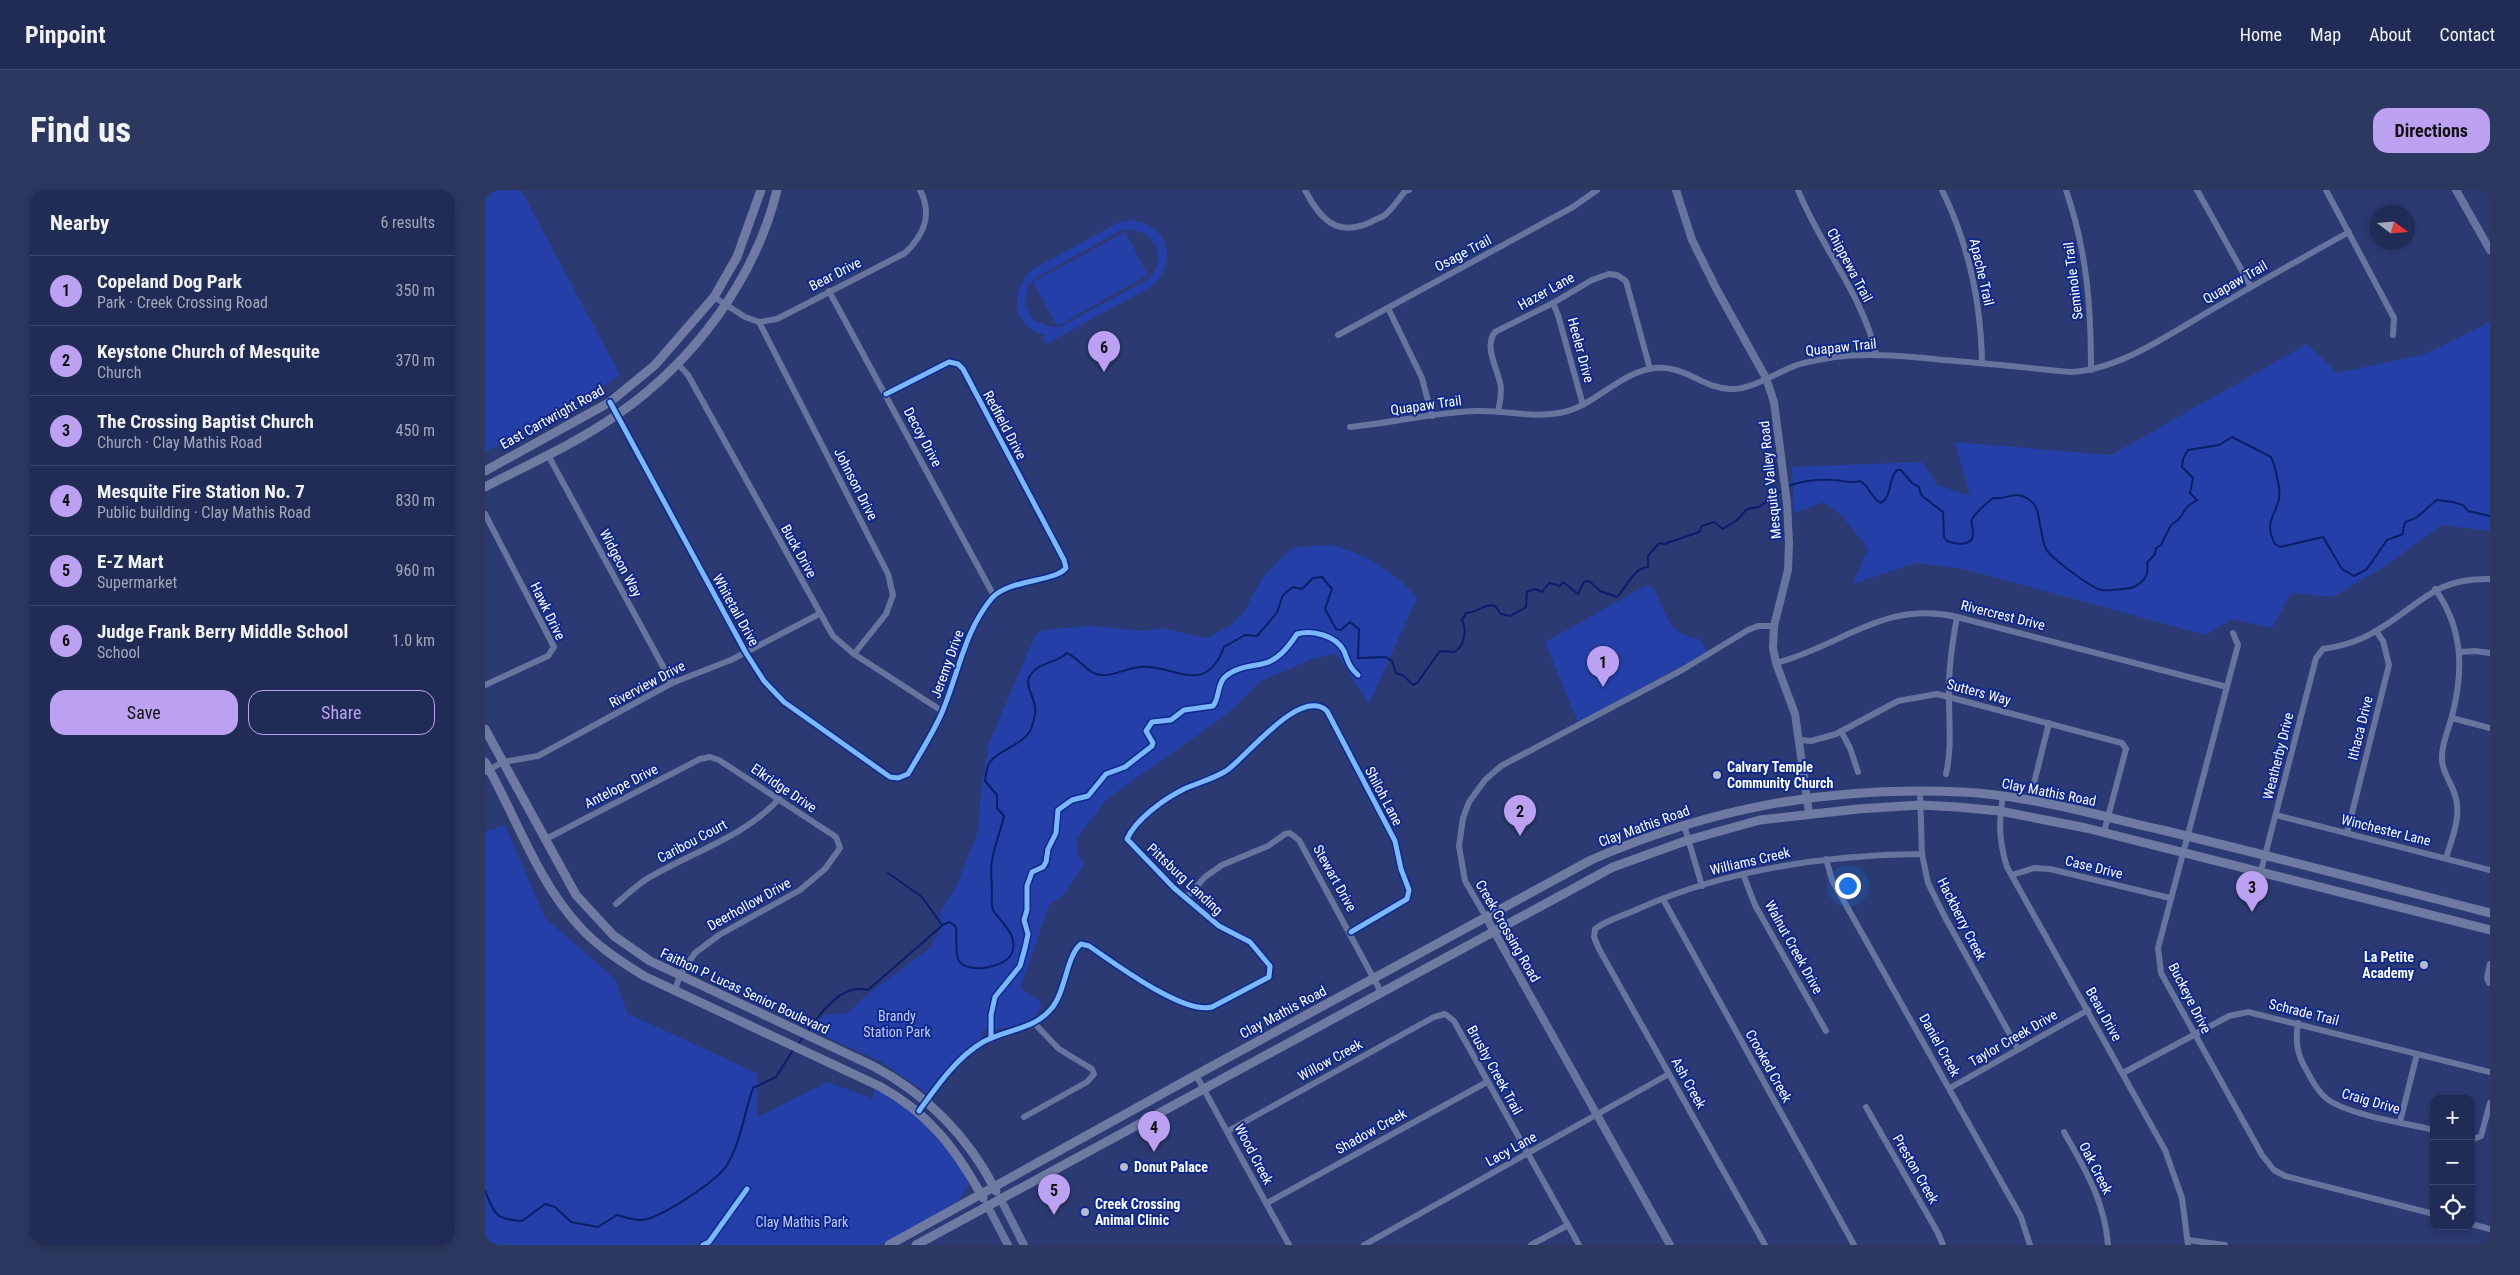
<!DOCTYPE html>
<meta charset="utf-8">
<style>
:root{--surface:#202c56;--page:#2d3860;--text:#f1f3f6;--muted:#a2a7b9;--line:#3d486c;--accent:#bca0f2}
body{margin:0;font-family:"Roboto Condensed",sans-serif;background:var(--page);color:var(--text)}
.controls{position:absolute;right:15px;bottom:15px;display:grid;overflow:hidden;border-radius:10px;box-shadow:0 2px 8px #0003}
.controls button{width:45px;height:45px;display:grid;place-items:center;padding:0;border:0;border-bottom:1px solid var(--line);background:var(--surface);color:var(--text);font:25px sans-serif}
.compass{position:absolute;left:1885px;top:15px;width:45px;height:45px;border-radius:50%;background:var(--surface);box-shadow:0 2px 8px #0003;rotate:106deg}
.you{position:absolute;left:1362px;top:695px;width:18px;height:18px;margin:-12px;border:4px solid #fff;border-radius:50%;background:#1a73e8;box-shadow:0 0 0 8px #1a73e833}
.badge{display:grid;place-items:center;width:32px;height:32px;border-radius:50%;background:var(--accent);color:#111;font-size:16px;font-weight:700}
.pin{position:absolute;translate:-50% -41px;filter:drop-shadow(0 1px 2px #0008)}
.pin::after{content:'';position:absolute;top:26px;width:18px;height:15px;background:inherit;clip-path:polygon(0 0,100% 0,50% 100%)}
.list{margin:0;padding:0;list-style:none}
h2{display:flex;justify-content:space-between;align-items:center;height:65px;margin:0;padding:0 20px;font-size:21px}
h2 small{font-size:16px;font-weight:400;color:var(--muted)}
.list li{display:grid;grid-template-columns:32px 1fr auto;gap:15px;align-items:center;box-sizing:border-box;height:70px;padding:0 20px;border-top:1px solid var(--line)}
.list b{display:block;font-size:19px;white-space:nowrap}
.list p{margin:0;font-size:16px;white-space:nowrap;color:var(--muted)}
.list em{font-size:16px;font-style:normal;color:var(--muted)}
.actions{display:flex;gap:10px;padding:15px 20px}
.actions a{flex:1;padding:11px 0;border:1px solid var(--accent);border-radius:15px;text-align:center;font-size:18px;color:var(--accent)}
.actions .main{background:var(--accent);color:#111}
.icon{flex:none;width:28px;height:28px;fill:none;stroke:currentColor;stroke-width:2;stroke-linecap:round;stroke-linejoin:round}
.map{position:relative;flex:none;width:2005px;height:1055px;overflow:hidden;border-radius:15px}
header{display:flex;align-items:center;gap:30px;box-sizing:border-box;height:70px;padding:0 25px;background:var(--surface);border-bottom:1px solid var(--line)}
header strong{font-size:24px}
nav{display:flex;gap:28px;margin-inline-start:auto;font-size:18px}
.intro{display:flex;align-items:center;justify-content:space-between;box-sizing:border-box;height:120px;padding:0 30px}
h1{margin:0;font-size:35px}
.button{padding:12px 22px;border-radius:15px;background:var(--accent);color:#111;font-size:18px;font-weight:700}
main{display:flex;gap:30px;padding:0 30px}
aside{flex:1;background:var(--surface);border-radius:15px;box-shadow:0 2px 8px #0003}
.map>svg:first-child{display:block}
</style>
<header>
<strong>Pinpoint</strong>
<nav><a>Home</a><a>Map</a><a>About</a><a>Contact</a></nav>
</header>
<div class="intro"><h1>Find us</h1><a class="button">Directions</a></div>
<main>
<aside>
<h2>Nearby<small>6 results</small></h2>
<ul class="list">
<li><span class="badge">1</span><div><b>Copeland Dog Park</b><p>Park · Creek Crossing Road</p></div><em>350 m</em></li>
<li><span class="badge">2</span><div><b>Keystone Church of Mesquite</b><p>Church</p></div><em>370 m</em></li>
<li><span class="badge">3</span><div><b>The Crossing Baptist Church</b><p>Church · Clay Mathis Road</p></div><em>450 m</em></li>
<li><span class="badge">4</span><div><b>Mesquite Fire Station No. 7</b><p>Public building · Clay Mathis Road</p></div><em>830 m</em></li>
<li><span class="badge">5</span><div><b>E-Z Mart</b><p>Supermarket</p></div><em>960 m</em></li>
<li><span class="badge">6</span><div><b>Judge Frank Berry Middle School</b><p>School</p></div><em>1.0 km</em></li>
</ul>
<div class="actions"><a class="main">Save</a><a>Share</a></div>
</aside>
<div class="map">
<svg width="2005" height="1055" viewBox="0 0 2005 1055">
<rect width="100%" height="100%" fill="#2b3a72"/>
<g fill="#2440a8" fill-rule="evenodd">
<polygon points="0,0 36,0 135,185 84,219 0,262"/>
<path d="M644,30C683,34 695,71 666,97L561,154L558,148L561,145C527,138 525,104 545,81L632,33ZM645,39L662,44L672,58L673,75L669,83L662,90L574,137H565L548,130L540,114L543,96L549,89L636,40Z"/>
<polygon points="640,42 663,85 572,136 548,92"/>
<polygon points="2005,132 2005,341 1957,335 1897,378 1848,407 1806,403 1787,438 1747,429 1721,445 1479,379 1430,373 1368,394 1383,359 1357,326 1339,312 1309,323 1307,277 1437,272 1452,295 1485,306 1470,252 1626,265 1822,154 1852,183 1940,164"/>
<path d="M847,355C881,365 910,381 932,408L884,514L851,463L825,470L776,491L741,525L623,608L592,648L593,665L599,675L578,706L565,713L535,798L554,810L556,815C549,839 518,838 498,839L497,849L479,862L443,904L395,871L326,840L340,824H357L365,821L379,807L447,756L448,750L454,743L455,722L471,698L493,641L496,602L504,553L550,446L557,440L606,436L658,441L677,438L714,447H724L748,434L760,420L778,387L803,361L811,357Z"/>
<polygon points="1162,395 1168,398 1186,435 1197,444 1216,450 1222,462 1093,532 1060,452"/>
<path d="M20,635L60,728L130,789L143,824L272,883L273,927L342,892L383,907L387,911L390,898C434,922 454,948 483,988V996L478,1005L469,1015L397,1055H0V642Z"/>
</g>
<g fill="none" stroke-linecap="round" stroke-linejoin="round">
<g stroke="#0b1e6b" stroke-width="2">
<path d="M1303,296C1317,291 1332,289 1347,290C1358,290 1364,294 1375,291C1385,296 1386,309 1396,313C1407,307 1403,289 1412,280H1416L1427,293L1434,297L1436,305L1458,322L1459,347L1462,351C1472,355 1490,357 1488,341C1487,336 1486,334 1487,329C1493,321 1500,314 1508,308C1523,311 1529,297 1547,312C1555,317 1555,347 1561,359C1566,368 1605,397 1616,400C1620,401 1644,399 1649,397C1660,391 1664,385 1662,373L1670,364L1671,358L1676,355L1686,335L1694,329L1702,317L1712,310L1705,303L1708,288L1697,277L1698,269L1703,260L1734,255L1747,247L1786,267C1790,275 1796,301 1794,309C1789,328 1779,333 1790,354L1795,357L1838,347L1857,379L1869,386L1882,379L1902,350L1918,344C1919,326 1922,334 1932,327C1939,322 1945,315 1952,310L1968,312L1978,315L1983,321L2005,326"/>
<polyline points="403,683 437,707 457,735"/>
<path d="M322,842C332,828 349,804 367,800C372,798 378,799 383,800L459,734L465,732L471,737C472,744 470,767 474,771C483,784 521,778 527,763C534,745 516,733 508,720C506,715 507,706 507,701C507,691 505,680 507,671C509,655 516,641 519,626L512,618V605L500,591C501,585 501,577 505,572C516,557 542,555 547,536C549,530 551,523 550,517C549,506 538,494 546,484C555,472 572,473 582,463C594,468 603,485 617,485C629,486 642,478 655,477C690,474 720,508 739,457L760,445L772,446C777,440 791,425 793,420C798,406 794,407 808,397L817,399L828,388L837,387L847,399L840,419L851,439L856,440L865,432L874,439L873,468L901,467L907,471L911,483L919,486L928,495L932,493L955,461L969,462C980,456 982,440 977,430L981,423C993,423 999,413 1010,416L1016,424L1025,426L1041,417L1042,402L1050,399L1057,402L1064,393L1075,396L1078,392L1093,404L1099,392L1104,391L1115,401L1132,407C1142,397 1148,378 1163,377V366L1174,353L1179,354L1214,342L1217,336L1229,332L1238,339L1252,330L1262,319L1274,317L1297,300"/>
<polyline points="313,854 319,846"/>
<path d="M0,1001C10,1023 8,1029 37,1031L60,1014L70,1017L86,1032L113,1037L132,1025C140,1027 150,1031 158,1030C177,1027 232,991 242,975C256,952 259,923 268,898L291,887L308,860"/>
</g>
<g stroke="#67749d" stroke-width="6">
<path d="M820,0C835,29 852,48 886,32C890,29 896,28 900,25C907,19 914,9 920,1L924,0"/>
<path d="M1313,0C1335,56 1378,105 1391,164"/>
<path d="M1457,0C1484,55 1496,112 1497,173"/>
<path d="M1581,0C1602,62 1606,116 1606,180"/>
<polyline points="1712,0 1766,97"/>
<polyline points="1841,0 1909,128 1908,145"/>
<polyline points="344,101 509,406"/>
<path d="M229,107L260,127L274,132L292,129L420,63C439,45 448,25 435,0"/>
<polyline points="1068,113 1073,125 1098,215"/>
<polyline points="903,118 937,188 947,226"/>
<polyline points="274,132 403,384 408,405 401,424 369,464"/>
<polyline points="853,145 1088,17 1112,0"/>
<polyline points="192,173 203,185 348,446 369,464 457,521"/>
<path d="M125,212L261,463L279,491L299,512L405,587L413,588L423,584C435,563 449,542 458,520C474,481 480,440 507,408C524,389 570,392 581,378L579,370L478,179L473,174L464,172L401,204"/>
<path d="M1013,222C1015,214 1016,206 1016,198C1014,180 998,158 1010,142L1068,113L1107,90L1124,84L1132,85L1141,91L1165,179"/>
<path d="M865,237C908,233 950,222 992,221C1021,220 1049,229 1079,222C1112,214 1135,182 1170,178C1200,175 1217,198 1245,199C1267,200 1292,182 1312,175C1324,171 1337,169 1349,167C1386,163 1421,166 1458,170C1501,173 1543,178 1586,182C1635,180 1686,143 1728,119C1773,93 1819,67 1864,42"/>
<polyline points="63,265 187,493"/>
<polyline points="0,324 69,457 63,466 0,495"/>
<path d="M1950,399C1978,438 1979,480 1967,526C1964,538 1957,553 1957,566C1956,580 1966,592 1970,605C1977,626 1967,648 1961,668"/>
<polyline points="1748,443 1753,455 1673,758 1676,783 1777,965 1789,980 1800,986 1949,1024"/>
<polyline points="1975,462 1990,461 2005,463"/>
<path d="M1291,473C1357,456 1398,410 1472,427L1742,497"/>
<polyline points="1967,528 2005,538"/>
<polyline points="1356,541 1365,558 1373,582"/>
<polyline points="1315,550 1326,551 1351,544 1413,511 1452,504 1637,553 1641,559 1619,642"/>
<polyline points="0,582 18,572 53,566 187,493 246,470 334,424"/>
<path d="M1461,584C1467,558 1464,534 1464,507C1463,480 1467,454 1472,427"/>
<polyline points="1549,593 1564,533"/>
<polyline points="1435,601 1437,664 1443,693 1461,729 1533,859"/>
<path d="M1518,606C1513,631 1514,653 1522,677L1680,960L1697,1008L1703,1055"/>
<polyline points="1791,625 2005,680"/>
<polyline points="1199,635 1217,696"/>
<polyline points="1862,643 1904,475 1898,451 1891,441"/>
<polyline points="59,650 215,569 225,567 234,570 351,647 355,658 340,679 315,700 234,745 210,763 195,785 190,800"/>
<polyline points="1341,669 1347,690 1536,1027 1545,1055"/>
<path d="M1776,681L1831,468L1838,459C1857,456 1873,452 1889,442C1935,417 1945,388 2005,389"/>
<polyline points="1258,684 1270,715 1341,841"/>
<polyline points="1527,685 1549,678 1565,679 1685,708"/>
<polyline points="702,707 720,687 737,675 783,656 800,644 805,643 814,650 896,802"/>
<polyline points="1178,709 1369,1055"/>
<path d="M131,714C140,706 150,697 160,690C204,663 258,648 294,609"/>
<polyline points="1001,727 980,691 974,656 978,628 984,612 1000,590 1016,576 1197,480 1263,440 1273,436 1289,436"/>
<polyline points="2004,793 2002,788 2005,774"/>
<path d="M1813,833C1810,851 1812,865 1822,881C1827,891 1833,902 1842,909C1863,925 1921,933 1949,940"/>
<polyline points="1638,883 1744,826 1763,822 2005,882"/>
<polyline points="711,885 804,1055"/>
<polyline points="1465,898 1603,820"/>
<polyline points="1381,917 1453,1043 1458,1055"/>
<path d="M434,921C452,896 472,867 498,852C521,839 549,840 566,819C581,802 581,766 596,754L604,756C628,772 698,825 727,817L784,787L785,776L765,752L734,736L689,698L642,649C651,629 679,609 699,599C712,593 728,589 741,581C761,568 815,496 842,521L910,651L916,679L924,700L922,709L866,742"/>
<polyline points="539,927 602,892 609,884 607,879 574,859 549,833"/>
<polyline points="1915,932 1932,864"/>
<polyline points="743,941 949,827 960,824 969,831 1094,1055"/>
<path d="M1579,942C1600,979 1620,1012 1623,1055"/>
<polyline points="1986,950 1996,946 2005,913"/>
<polyline points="782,1013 1002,892"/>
<polyline points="1986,1034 2005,1039"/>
<polyline points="1703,1050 1740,1055"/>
<polyline points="879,1055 1184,884"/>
<polyline points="1046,1055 1083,1035"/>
<path d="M1280,1055L1114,759L1109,747L1110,739C1123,729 1141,725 1155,718C1244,679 1341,665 1437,664"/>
</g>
<g stroke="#67749d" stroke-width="8">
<polyline points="1191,0 1207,50 1232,100 1281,188 1289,212 1302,313 1304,353 1303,380 1289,436 1288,458 1291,473 1310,524 1324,623"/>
<polyline points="1971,0 2005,60"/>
<polyline points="1001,727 1185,1055"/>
<polyline points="515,1008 539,1055"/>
<polyline points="502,1015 523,1055"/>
</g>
<g stroke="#6e7aa2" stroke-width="9">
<polyline points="0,281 125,212 170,175 229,107 252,67 276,0"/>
<path d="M0,297C44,274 92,253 133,224C208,172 270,90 292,0"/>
<path d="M0,539L91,705L129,746L165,771L388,876C443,905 483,946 511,1001"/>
<path d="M0,572C31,626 52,691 95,737C113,757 137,772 159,786L394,896C444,923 471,959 498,1008"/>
<path d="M404,1055L711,885L1106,670C1227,617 1345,596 1476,602C1544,605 1611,625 1677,640C1786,666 1896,695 2005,723"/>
<polyline points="431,1055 1128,677 1203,650 1275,630 1373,619 1435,615 1472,617 1515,621 1601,638 2005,740"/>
</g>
<g stroke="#0e288f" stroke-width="8">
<g id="cycleway">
<path d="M125,212L261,463L279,491L299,512L405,587L413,588L423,584C435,563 449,542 458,520C474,481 480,440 507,408C524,389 570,392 581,378L579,370L478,179L473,174L464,172L401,204"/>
<path d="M506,848V825L510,807L535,776L540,758L543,744L539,730L542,720V696L547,682L558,677L561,672L563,659L571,643L573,620L587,610L603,606L621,584L640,577L667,556L668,553L661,541L667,532L686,530L699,520L728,516C735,507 732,494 740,487C749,478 765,476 777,474C793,471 804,456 812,444C827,440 851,445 859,461C863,471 864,477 873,485"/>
<path d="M434,921C452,896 472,867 498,852C521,839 549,840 566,819C581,802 581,766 596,754L604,756C628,772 698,825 727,817L784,787L785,776L765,752L734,736L689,698L642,649C651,629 679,609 699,599C712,593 728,589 741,581C761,568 815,496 842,521L910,651L916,679L924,700L922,709L866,742"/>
<polyline points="218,1055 224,1052 262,999"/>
</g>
</g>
<use href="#cycleway" stroke="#7ab7fb" stroke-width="5"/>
</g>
<g fill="#b5bace" stroke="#0e288f" stroke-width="2">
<circle cx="1232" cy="585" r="5"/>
<circle cx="1939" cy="775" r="5"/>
<circle cx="639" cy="977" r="5"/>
<circle cx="600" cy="1022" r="5"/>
</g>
<g text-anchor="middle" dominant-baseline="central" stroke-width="4" stroke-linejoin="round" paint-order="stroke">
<g font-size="14" fill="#fff" stroke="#0e288f">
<text transform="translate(978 63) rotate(-28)">Osage Trail</text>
<text transform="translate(1365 75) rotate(62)">Chippewa Trail</text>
<text transform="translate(1497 82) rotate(77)">Apache Trail</text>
<text transform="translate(350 84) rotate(-27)">Bear Drive</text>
<text transform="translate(1588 91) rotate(-97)">Seminole Trail</text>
<text transform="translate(1750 92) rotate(-30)">Quapaw Trail</text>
<text transform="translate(1061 101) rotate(-29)">Hazer Lane</text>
<text transform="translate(1356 157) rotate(-6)">Quapaw Trail</text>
<text transform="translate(1096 160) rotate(75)">Heeler Drive</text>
<text transform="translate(941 215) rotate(-8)">Quapaw Trail</text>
<text transform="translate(67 227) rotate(-29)">East Cartwright Road</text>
<text transform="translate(520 235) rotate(62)">Redfield Drive</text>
<text transform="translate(438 247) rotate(62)">Decoy Drive</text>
<text transform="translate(1285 290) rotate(-96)">Mesquite Valley Road</text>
<text transform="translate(371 294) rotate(63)">Johnson Drive</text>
<text transform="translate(314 361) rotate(61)">Buck Drive</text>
<text transform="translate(136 373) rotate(62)">Widgeon Way</text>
<text transform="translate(251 420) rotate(61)">Whitetail Drive</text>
<text transform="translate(63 421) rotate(64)">Hawk Drive</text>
<text transform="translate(1518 425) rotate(14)">Rivercrest Drive</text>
<text transform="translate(462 474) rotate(-70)">Jeremy Drive</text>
<text transform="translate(162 494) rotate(-28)">Riverview Drive</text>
<text transform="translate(1494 502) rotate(15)">Sutters Way</text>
<text transform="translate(1875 538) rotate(-76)">Ithaca Drive</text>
<text transform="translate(1793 566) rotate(-76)">Weatherby Drive</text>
<text transform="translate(136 596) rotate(-27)">Antelope Drive</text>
<text transform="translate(299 598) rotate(34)">Elkridge Drive</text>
<text transform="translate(1564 602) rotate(11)">Clay Mathis Road</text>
<text transform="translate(899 606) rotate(62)">Shiloh Lane</text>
<text transform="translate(1159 636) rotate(-20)">Clay Mathis Road</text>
<text transform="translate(1901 640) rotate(14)">Winchester Lane</text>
<text transform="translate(207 651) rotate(-28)">Caribou Court</text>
<text transform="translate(1265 671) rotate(-13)">Williams Creek</text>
<text transform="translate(1609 677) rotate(14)">Case Drive</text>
<text transform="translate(850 688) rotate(61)">Stewart Drive</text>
<text transform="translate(700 689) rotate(43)">Pittsburg Landing</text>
<text transform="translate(264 714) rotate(-29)">Deerhollow Drive</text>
<text transform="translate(1477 729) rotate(63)">Hackberry Creek</text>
<text transform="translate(1023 741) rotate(60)">Creek Crossing Road</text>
<text transform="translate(1309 757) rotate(61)">Walnut Creek Drive</text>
<text transform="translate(260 801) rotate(25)">Faithon P Lucas Senior Boulevard</text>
<text transform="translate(1705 808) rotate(63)">Buckeye Drive</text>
<text transform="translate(798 822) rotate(-28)">Clay Mathis Road</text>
<text transform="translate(1819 822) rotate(14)">Schrade Trail</text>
<text transform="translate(1619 824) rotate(61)">Beau Drive</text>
<text transform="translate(1528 848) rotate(-30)">Taylor Creek Drive</text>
<text transform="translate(1455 855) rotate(61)">Daniel Creek</text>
<text transform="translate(845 870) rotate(-29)">Willow Creek</text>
<text transform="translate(1284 876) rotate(61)">Crooked Creek</text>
<text transform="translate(1010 880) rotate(61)">Brushy Creek Trail</text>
<text transform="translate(1204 893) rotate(61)">Ash Creek</text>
<text transform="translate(1886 911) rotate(16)">Craig Drive</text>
<text transform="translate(886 941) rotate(-29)">Shadow Creek</text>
<text transform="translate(1026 959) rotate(-29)">Lacy Lane</text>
<text transform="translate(769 964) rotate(62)">Wood Creek</text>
<text transform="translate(1611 978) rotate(63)">Oak Creek</text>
<text transform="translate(1431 979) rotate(60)">Preston Creek</text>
</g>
<g font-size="14" font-weight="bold" fill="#fff" stroke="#0e288f" text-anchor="start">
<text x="1242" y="577">Calvary Temple<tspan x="1242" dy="16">Community Church</tspan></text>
<text x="1929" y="767" text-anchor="end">La Petite<tspan x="1929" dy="16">Academy</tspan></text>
<text x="649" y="977">Donut Palace</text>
<text x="610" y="1014">Creek Crossing<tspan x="610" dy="16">Animal Clinic</tspan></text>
</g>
<g font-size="14" fill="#beccfe" stroke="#0e288f">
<text x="412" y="826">Brandy<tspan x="412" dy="16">Station Park</tspan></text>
<text x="317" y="1032">Clay Mathis Park</text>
</g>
</g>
</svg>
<div class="controls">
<button>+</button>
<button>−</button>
<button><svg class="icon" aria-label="locate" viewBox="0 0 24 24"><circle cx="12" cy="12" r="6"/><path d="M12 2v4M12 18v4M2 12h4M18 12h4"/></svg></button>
</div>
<svg class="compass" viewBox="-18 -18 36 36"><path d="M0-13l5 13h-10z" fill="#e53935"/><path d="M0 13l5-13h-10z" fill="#a2a7b9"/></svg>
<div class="you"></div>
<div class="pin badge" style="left:1118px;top:497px">1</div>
<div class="pin badge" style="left:1035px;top:646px">2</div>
<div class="pin badge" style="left:1767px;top:722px">3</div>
<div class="pin badge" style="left:669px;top:962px">4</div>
<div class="pin badge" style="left:569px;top:1025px">5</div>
<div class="pin badge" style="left:619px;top:182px">6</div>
</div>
</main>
